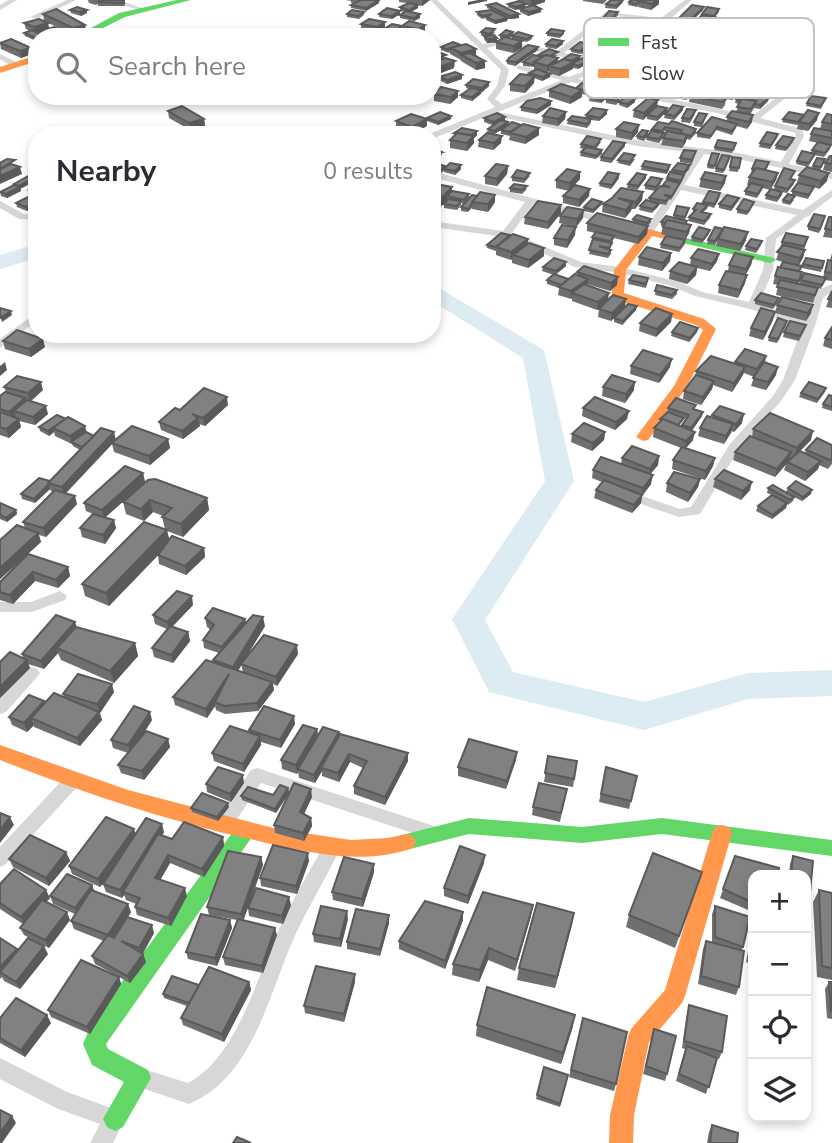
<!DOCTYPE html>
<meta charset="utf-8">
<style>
:root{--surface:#fff;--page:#f7f7f7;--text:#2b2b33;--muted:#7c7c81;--line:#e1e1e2}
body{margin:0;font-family:"Nunito Sans",sans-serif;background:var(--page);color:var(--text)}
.controls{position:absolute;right:21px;bottom:21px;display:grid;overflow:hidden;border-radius:14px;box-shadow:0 4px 10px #0003}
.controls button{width:63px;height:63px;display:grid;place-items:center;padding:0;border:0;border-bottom:2px solid var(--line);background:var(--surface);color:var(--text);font:35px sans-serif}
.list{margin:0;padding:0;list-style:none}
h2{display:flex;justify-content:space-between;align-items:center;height:91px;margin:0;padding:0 28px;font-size:30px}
h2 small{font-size:23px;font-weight:400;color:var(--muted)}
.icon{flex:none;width:38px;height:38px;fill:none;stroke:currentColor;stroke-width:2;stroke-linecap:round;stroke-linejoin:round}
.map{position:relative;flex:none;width:832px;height:1143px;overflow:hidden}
.search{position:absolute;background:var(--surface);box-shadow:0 4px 10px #0003;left:28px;top:28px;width:413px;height:77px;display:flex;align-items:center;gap:18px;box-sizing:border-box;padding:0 24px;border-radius:28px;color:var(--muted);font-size:26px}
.panel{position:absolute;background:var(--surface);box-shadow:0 4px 10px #0003;left:28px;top:126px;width:413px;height:217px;border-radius:28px}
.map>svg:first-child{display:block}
</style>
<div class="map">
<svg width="832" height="1143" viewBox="0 0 832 1143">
<rect width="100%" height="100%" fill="#fff"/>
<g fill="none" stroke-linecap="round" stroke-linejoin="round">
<g fill="#ddebf3" fill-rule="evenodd">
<polygon points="37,244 37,258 0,269 0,255"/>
<polygon points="432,284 544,350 574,481 485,620 513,672 644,702 748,673 832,670 832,696 748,699 644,730 489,692 452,619 545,481 523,358 432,301"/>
</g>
<g fill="#d7d7d7" fill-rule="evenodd">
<polygon points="9,0 17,0 0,10 0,5"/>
<polygon points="67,0 76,0 37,19 30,17"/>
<polygon points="109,0 119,0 144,9 139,10"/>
<path d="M430,0H437L483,44L503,40L557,51L606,12L661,18L685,0H692L669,20H674V24L664,23L611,66L578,79L752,116L787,90L717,71L712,66L713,60L655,48L654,46L658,44L720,57V65L723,67L797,89L760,118L802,129L804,136L789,164L832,173V179L738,159L704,154L684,185L803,210L832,190V197L811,213L810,216L806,217L776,239L773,270L759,304L805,320L818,290L832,284V291L823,298L815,326L795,380L781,401L739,449L700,514L679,517L620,497L618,494L625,490L680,509L691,507L730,444L773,396L783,380L802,327L750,309L695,296L671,286L620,273L575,267L504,237L432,227V221L503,231L525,202L432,177V171L613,220L615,222L610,225L533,204L512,233L581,262L620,267L679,282L702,292L749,302L763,270L766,238L797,215L681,190L652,234L631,229L636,226L646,228L696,153L637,146L490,115L432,139V135L429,134L495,107L487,99L497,86L501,70ZM609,15L657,22L607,61L564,53ZM503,44L600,65L569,77L517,65V69L562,80L502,104L495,99L505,86L509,70L487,48ZM571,82L730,116L795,133L796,136L781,162L738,153L637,140L498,112Z"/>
<polygon points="701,28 727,35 721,42 715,42 718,36 701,32"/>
<polygon points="0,54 20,64 21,66 14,68 0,59"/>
<polygon points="0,201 24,214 37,214 37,220 19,219 0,208"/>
<polygon points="37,312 37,321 0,348 0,339"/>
<polygon points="60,591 67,596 65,600 32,612 0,612 0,602 31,602"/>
<polygon points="32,667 37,669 40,673 37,677 6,712 0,714 0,698 27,669"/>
<polygon points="257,768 434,826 440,828 443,833 440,838 434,840 261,783 229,831 223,833 217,831 214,826 217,821 251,770"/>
<polygon points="72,774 78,776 80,781 78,786 6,864 0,867 0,847 66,776"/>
<path d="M331,841L337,844L340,849C325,880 307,909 293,940C268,997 252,1078 189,1104L133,1085L130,1078L133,1071L140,1068L188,1083C236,1058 256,980 277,934C291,903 308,873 325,844Z"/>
<polygon points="0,1058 67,1092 122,1112 125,1119 113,1143 90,1143 100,1124 56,1108 0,1079"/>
</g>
<g fill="#63d668" fill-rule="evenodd">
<polygon points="177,0 191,0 125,17 85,37 74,37 119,13"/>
<polygon points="678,236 774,258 776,260 770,263 674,241 674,237"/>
<polygon points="469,818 582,827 662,818 832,840 832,856 662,834 582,843 469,834 406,850 399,848 396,842 399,836 406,834"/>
<polygon points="245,823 252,825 255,831 252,837 106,1044 108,1049 148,1070 151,1078 123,1127 115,1131 107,1127 103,1119 124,1082 92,1065 83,1044 93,1021 238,825"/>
</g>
<g fill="#ff974d" fill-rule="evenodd">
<polygon points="37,55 37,61 0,73 0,67"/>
<polygon points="649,229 684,239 678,242 652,236 626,270 624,293 704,319 716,329 687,387 648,440 643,441 636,437 674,386 703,330 696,325 617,300 612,293 614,270 645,230"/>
<path d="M0,745L128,790L277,829L351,840L388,838L406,834L413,836L416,842L413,848C359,867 303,851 250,839C164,820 81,792 0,760Z"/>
<polygon points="722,825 729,827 732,833 685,996 682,1003 649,1042 634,1115 633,1143 609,1143 610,1115 628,1037 631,1029 665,990 712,833 715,827"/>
</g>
</g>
<g fill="#6f6f6f" fill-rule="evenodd">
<polygon points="88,0 119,0 124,1 125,6 98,6 98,4 96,5 89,3"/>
<polygon points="346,0 378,0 379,3 366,11 351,8 351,5 354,3 351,3 351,1"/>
<polygon points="399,0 430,0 422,6 418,5 418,8 410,12 420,18 414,21 400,18 400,15 405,12 400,11 400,7 407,3 399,2"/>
<polygon points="519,0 545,0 545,2 533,6 541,9 541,12 528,16 520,12 520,9 530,6 525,4 525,7 515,10 508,7 508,4 519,1"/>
<polygon points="583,0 607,0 603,4 583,1"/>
<polygon points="611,0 623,0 623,2 616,9 605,8 606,4"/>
<polygon points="631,0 659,0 659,4 651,10 638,7 639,5 637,7 628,5 629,2"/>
<polygon points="487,5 519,14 519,18 510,19 508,18 507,21 495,24 486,20 486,18 482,19 477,15 477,12 491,10 487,8"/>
<path d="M719,9V12L715,17L714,21L709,26V29L723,35L714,42L713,45L734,49L733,55L727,59L707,54L708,51L707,53L691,50L692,43L696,39L686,37L687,32L679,31V28L676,32L673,31L670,36L686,35L685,38L682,43L677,42V44L673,47L676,48L675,55L656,70L646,67L647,66L645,68L634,65L635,62L637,60L629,59L630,55L642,52L643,46L652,43L653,38L664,26L681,23V26H692L702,14ZM644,53L655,56L654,60L651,61V59L642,57Z"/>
<polygon points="70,10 87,13 81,16 71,13"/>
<polygon points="703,10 690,23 679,21 679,18"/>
<polygon points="400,11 400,14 392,19 379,17 379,14"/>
<polygon points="364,12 364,15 359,19 347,17 347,14"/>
<polygon points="618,12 618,15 612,22 603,21 603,18"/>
<polygon points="43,14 85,25 86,31 74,35 44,21"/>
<polygon points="24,23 48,23 49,28 66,37 37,37 36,41 25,36 24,33 30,31 26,29"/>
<polygon points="361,24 385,28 425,25 425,31 418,36 402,33 402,29 394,34 384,32 384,29 377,34 361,31"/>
<polygon points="564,31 564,34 560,38 547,36 547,33"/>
<polygon points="481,32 495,32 492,35 497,38 497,42 487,43 484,39 484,36 481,35"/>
<polygon points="513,32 513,35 509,38 512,39 512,36 532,36 532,39 527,42 522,41 522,48 513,53 496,49 496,42 502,39 500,38 500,35"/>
<polygon points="603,33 623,35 618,39 617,39 616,42 612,47 604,46 608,50 606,52 606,55 602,59 581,54 582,53 580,54 571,52 571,49 584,43 584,40 597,39 592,45 589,45 589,48 592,49 592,47 597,44 598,41 602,37"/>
<polygon points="754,38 743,45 730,43 731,40"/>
<polygon points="563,41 563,44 556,49 545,47 546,44"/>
<polygon points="453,42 485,61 485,68 476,70 461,61 461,60 450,54 450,52 449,53 441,50 441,47"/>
<polygon points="0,43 31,48 32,54 21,58 1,49"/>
<polygon points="538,50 515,66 507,64 507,61"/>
<polygon points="432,52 446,58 454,68 438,74 432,72"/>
<polygon points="538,55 558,55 554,57 558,62 580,56 580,59 590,60 589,63 578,69 573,68 559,76 549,73 549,71 547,72 550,77 542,81 534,78 534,83 525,93 510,91 510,84 529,75 529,73 536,70 534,69 534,67 523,66 523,62 538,56"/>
<polygon points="718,58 717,61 711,67 699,64 698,67 694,71 697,72 698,69 713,68 712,71 708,75 705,74 704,77 695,83 683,80 684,76 692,71 681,69 681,66 697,63 697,60"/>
<polygon points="735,63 735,66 729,71 719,68 720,65"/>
<polygon points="755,65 744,74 733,72 734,68"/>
<polygon points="631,69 644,69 643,72 631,79 626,78 626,80 616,87 597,82 598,76"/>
<polygon points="799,71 798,78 792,85 775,82 776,77 774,80 758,77 759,74 778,74"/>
<polygon points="728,73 727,77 719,84 708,81 708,78"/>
<polygon points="650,76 672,79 689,85 692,93 686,100 671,97 672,90 674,88 667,86 667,85 666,87 649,83"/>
<polygon points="750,76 749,80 744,85 742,84 739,94 732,100 726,99 725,105 722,109 689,102 690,96 713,94 714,89 729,80 730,78"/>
<polygon points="439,77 462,79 447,84 439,80"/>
<polygon points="762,81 761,84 755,91 743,89 744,86"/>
<polygon points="466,85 489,86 472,101 461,98 461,95 469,89 466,88"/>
<polygon points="597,86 597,90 590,96 582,94 582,97 570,104 549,97 549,90"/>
<polygon points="790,88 789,91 782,96 773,93 774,90 770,95 760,93 760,89"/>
<polygon points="611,91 610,95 601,103 589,101 590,97"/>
<polygon points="434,94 458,97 450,104 434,101"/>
<polygon points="751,94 751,98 749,100 768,101 760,109 754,108 750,115 752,122 747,129 737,126 732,135 716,130 710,139 697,137 697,133 727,121 727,117 736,112 739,104 735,103 736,99"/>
<polygon points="826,98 821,109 806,106 807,103"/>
<polygon points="606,99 621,100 616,105 606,103"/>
<polygon points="635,99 635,102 627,108 619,105 619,102"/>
<polygon points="551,101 551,105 537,114 521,111 521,107"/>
<polygon points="657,106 667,108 667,111 657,121 647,119 647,115 643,120 633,117 634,110"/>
<polygon points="683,107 683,110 674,120 664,118 665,114"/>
<polygon points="607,110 607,114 599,121 591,120 591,123 587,128 567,124 568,120 585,118 586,115"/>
<polygon points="168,111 204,119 205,126 190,130 169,118"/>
<polygon points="566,112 565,119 558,126 542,123 543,116"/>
<polygon points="695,114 690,123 681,122 682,118"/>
<polygon points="707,114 702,127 694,126 694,122"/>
<polygon points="832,115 832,145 831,145 830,149 824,157 814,155 808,167 796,164 797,161 811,153 812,150 818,143 809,141 811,134 820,129 822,122"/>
<polygon points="451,116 451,119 438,125 427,121 427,126 412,134 396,128 396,121 427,119 427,118"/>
<polygon points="484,118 505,120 504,121 508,122 508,126 494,134 501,143 493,150 478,147 479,140 487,132 488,129 496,124 492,125 484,122"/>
<polygon points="783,119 817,120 808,131 797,129 798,124 797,125 782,122"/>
<path d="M669,124L696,129V133L690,140L687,139L682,148L661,145L663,138L659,143L646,140L647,137L651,131L652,129ZM665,131L676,133L663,137L662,133Z"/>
<polygon points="521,125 539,128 539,135 525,144 509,140 510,136 501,134 501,130"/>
<polygon points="616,129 638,132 631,140 616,137"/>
<polygon points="648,131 648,135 644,141 637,139 637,136"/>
<polygon points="454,133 477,135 474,138 474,143 467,151 450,148 450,140 454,136"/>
<polygon points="778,134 777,138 770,149 759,147 760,143"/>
<polygon points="794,138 793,142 786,151 775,149 776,145"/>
<polygon points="601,142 596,149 602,150 602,154 596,159 580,156 581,152 584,149 580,148 581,144"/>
<polygon points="736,143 732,153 714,150 715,147"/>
<polygon points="625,146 611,163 600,161 601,157"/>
<polygon points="432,147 442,152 442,155 432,156"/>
<polygon points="696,151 692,164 680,162 680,158"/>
<polygon points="719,154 714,169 707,168 708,165"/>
<polygon points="832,156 832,172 823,170 825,163"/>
<polygon points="37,157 37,168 34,167 32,160"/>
<polygon points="732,157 741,158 738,172 729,171"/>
<polygon points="432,159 438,164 445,167 461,165 461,169 455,175 444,172 444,171 440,174 432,173"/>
<polygon points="635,159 630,166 618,163 618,160"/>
<polygon points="825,159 820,171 827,181 819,189 814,187 808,199 792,195 792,191 802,184 797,183 799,175 812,169 813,166"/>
<polygon points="729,160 723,173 715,172 716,168"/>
<polygon points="508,166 507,174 497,186 485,184 485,176"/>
<polygon points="642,166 669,169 667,174 641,170"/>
<polygon points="768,166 766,170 778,173 776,180 770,190 763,188 757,198 745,195 745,191 750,185 747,185 749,177 752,173 751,173 752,169"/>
<polygon points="689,169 684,175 679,186 671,200 669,199 666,205 655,203 659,204 658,207 652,213 639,210 640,206 649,201 649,198 663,187 671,172 672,170"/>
<polygon points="795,171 791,179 794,184 787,193 782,192 782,195 777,202 765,199 766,195 774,190 775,186"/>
<polygon points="580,172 580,179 571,188 589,196 579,207 563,203 563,196 569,191 556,188 556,180"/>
<polygon points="646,175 646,178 637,190 627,188 628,184"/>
<polygon points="530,176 524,183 512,181 512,177"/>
<polygon points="726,176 725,183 720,191 699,187 701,179"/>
<polygon points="37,177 37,185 31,183 20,189 21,191 7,198 1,196 0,192 15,185 14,184"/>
<polygon points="619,178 611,189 599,186 600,183"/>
<polygon points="662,179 661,183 655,191 645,189 645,185"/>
<polygon points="37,186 37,196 30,193 29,190"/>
<polygon points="432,186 469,194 469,198 495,202 488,212 472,209 472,208 468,212 461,211 461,207 464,204 461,203 461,205 457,210 444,208 444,204 447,200 438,210 432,209"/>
<polygon points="527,186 526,190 522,194 510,192 510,188"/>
<polygon points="643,192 642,200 635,209 632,209 625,218 602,212 603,204"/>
<polygon points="37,197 27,211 17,207 16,203"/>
<polygon points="720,197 714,208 708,206 707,209 703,212 711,214 710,218 704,225 688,221 689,217 693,213 693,209 703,204 703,202"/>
<polygon points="739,198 738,201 731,211 719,208 719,204"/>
<polygon points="783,200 794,200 790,205 782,203"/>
<polygon points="754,202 753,205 747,215 737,213 737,209"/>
<polygon points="601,205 593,213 583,211 583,218 576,227 559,223 560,216 583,210 584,207"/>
<polygon points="689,208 685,220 686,225 691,225 689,233 685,240 661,234 663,226 661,226 661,222 673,218 674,215"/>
<polygon points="561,213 548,229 524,224 525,217"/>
<polygon points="829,217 832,217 832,238 823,237"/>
<polygon points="633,219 651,219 651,222 648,226 647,234 638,244 614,238 610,249 611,254 608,258 589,254 592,241 592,237 595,233 587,231 587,223 632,222"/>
<polygon points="824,220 819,233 808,230 808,226"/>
<polygon points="715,227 746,240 740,251 716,246 717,241 715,245 707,244 708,240"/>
<polygon points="709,234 702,243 691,241 692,237"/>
<polygon points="510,235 510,237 528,239 528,244 544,256 528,268 512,263 512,259 511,260 496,255 496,251 487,248 487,245"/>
<polygon points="575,235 567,248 554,245 554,238"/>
<polygon points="808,237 804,250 803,258 799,265 800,272 799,284 801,280 823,277 828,260 830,260 832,253 832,281 825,280 821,289 818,288 813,303 776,295 778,285 773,284 775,276 783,262 776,260 782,242"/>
<polygon points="685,240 685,244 679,252 660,248 661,244"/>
<polygon points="762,241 761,245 756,253 745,250 746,246"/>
<polygon points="671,253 670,261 662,271 638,265 639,257"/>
<polygon points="719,254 717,261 710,271 697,268 696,275 687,284 669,279 670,271 690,265 691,258"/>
<polygon points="753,257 751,265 745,275 745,283 738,298 718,293 719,285 728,271 729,265"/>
<polygon points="824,261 821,272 802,268 803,264"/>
<polygon points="566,262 566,266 555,275 568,280 577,275 577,272 617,285 610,291 587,284 587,285 608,300 636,310 622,325 614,322 614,318 611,321 598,317 599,309 606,302 597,310 572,301 572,298 571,299 558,295 559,288 547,284 547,280 554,275 542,271 543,267"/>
<polygon points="648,278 646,288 628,284 629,280"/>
<polygon points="657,285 677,290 677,294 672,299 655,295"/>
<polygon points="832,291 832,308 826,307"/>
<polygon points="755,300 778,302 773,309 755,304"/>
<polygon points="777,305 811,313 806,321 775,313"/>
<polygon points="672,314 671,322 656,337 639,331 640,323"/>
<polygon points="773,320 763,340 749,336 751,328"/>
<polygon points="786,325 777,343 768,341 769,337"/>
<polygon points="832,327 832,349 823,346 825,338"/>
<polygon points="698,328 697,332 689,342 671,336 672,332"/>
<polygon points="805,329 799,341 783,337 784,332"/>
<polygon points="3,341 45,347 31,357 5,349"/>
<polygon points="766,356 765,363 776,375 766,390 751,386 754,377 744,373 732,392 713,385 712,389 701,405 683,399 684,391 695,376 696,371 735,364 735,362"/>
<polygon points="631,366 670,367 659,383 630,374"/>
<polygon points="4,387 43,390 30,401 48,414 35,425 19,421 21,427 9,438 0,435 0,396 6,392"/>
<polygon points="603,387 634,390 625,403 602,396"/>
<polygon points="826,388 825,392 817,403 799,397 801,393"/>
<polygon points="832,396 832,411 822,408 823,404"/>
<polygon points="228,405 205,426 199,424 200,426 183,439 161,430 159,422"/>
<polygon points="583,408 627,419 615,430 582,416"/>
<path d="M668,408L695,409L702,416L692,431L693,440L685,449L715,458L713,466L705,480L672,469L673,460L681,448L653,437L654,428L660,422V419L668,412ZM672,413L686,418L681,427L680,426Z"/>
<polygon points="57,415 94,436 116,440 168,439 170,448 150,465 114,452 112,444 66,493 77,504 46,537 39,535 41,542 0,579 0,540 25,528 23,522 53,492 51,491 50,489 35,503 22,499 21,494 50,481 80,450 73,446 72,444 55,436 54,432 49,436 40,431 39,427"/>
<polygon points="712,415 742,423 734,432 731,431 724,444 698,436 700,428 711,418"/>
<polygon points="753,429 811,440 800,451 805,453 806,450 832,445 832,464 828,469 819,465 818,469 805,481 784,470 786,464 775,477 733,460 735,452 752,437"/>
<polygon points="605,432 604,440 592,451 571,442 572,434"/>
<polygon points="659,456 658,465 650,474 651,484 642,496 641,503 632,513 594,498 596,490 602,482 592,478 593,470 621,464 622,458"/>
<polygon points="143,473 145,482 106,517 116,528 105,544 82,537 80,528 93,514 86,511 84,503"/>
<polygon points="700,479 698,487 688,502 666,492 667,483"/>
<polygon points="715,479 750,490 741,500 713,487"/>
<polygon points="148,480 207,498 209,510 183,537 167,531 169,539 204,548 205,557 186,575 159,564 158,555 109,606 85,596 82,584 165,529 162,517 163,516 153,512 144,521 126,514 123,502"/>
<polygon points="768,488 786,492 788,488 811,494 802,501 794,497 793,501 788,505 787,504 786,508 772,519 756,511 758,506 772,495 767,493"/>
<polygon points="0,503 16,510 17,514 7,522 0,519"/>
<polygon points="21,561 68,567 70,576 58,588 35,581 13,604 0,600 0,582"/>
<polygon points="193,605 172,627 188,632 190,641 173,663 154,657 152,648 167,629 155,624 153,615"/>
<polygon points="205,618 245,619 246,623 265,626 238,670 243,672 241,664 298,654 277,686 273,684 274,690 258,711 225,714 216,710 215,706 207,718 175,705 173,697 213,662 213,660 219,653 204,648 203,640 211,630 207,627"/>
<polygon points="77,627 135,643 138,656 114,683 61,660 58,653 44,669 28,664 30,668 0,698 0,662 23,658 22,654"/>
<polygon points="114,692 100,713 102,720 80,746 34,727 34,725 27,732 12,725 9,717 44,701 45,703 64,697 63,694"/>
<polygon points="152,720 144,733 168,739 170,747 144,780 121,773 118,765 128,753 113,748 111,740"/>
<polygon points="295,724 281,748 261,742 261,745 244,772 214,761 212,753 249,733 249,730"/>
<polygon points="317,729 318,736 339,732 339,735 408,753 408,761 385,805 354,794 354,786 363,768 350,762 339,782 322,776 322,771 315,783 299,778 298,771 297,774 282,769 281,760"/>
<polygon points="548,756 577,761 573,787 544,782"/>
<polygon points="516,760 506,789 458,776 458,767"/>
<polygon points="606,767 637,776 629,809 599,802"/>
<polygon points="244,783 231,802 207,792 206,784"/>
<polygon points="288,788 289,793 276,813 242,800 241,796 273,795"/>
<polygon points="312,797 304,814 311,818 312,826 304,841 275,833 274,825"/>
<polygon points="565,797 560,822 532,815 533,807"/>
<polygon points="229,807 218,821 192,812 191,808"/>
<polygon points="164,832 162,836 172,839 223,837 224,846 204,877 170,863 160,880 187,896 171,926 137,915 135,907 136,904 126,900 124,895 122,898 106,892 103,884 107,877 100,887 72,874 69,866 136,834"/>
<polygon points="66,852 70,861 49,886 13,867 9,859"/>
<polygon points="735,856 753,875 753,917 753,912 720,898"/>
<polygon points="793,856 813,861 806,934 806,875 789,875 790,864"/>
<polygon points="261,857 263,865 248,907 291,905 283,924 249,916 248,908 243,921 277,935 263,973 225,965 223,957 237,920 209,915 207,907"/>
<polygon points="309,861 297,894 261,886 260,878"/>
<polygon points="484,863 468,904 444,896 444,888"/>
<polygon points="374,864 374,872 363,907 333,900 332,892"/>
<polygon points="0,884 50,898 46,902 70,920 49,948 24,935 20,928 23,924 0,909"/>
<polygon points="698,884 675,948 626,927 629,915"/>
<polygon points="92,885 94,891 131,912 128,917 154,933 143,954 146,962 130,983 119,977 121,984 90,1034 51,1017 48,1010 116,975 95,964 92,956 104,941 74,929 71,921 75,914 53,904 50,896"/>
<polygon points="819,890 832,893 832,980 817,977 813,902"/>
<polygon points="715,906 743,947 741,951 739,987 736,995 698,984 703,949 706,941 712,943 712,914"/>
<polygon points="463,912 463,920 445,969 399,949 399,941"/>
<polygon points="574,913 555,988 517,980 519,968"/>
<polygon points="531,916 515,971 488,960 479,982 452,975 453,964"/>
<polygon points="348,919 341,947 314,942 313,934"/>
<polygon points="230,920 232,928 217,966 188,959 186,952"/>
<polygon points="389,923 380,956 347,949 347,942"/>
<polygon points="753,925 753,965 746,962"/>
<polygon points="0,938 18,951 48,954 20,989 4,981 2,977 0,979"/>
<polygon points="355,974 355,982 344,1022 305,1013 304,1006"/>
<polygon points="249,982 251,990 224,1042 183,1025 181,1018 187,1006 164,998 163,994 199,985"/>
<polygon points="829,982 832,982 832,1019 827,1018 825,989"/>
<polygon points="689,1005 722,1052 719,1059 717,1058 706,1094 676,1081 685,1049 682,1048 687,1013"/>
<polygon points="0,1018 51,1023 25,1057 0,1043"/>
<polygon points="583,1018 616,1084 614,1091 569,1077"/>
<polygon points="477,1025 573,1026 561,1064 476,1036"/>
<polygon points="654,1029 667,1074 665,1081 643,1074"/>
<polygon points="544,1067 568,1075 560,1107 536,1099"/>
<polygon points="712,1125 737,1143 707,1143 709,1132"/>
</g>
<g fill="#5a5a5a">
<polygon points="379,0 379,3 366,11 366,8"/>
<polygon points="422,0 430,0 422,6"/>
<polygon points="478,0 487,0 487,1 468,5 468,2"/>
<polygon points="531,0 545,0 545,2 531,6"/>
<polygon points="623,0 623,2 616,9 616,6"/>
<polygon points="657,0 659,0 659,4 651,10 652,4"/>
<polygon points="526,4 525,7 515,10 515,7"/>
<polygon points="418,5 418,8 409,13 409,10"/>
<polygon points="704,7 703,10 690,23 690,20"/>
<polygon points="541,9 541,12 528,16 529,12"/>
<polygon points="87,10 87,13 81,16 80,12"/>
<polygon points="400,11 400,14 392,19 391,16"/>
<polygon points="420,14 420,18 414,21 414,18"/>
<polygon points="519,14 519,18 510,19 510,16"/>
<polygon points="508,18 507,21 495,24 495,21"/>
<polygon points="385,22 385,28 377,34 377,27"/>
<polygon points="48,23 49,29 35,34 34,27"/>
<polygon points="85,25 86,31 74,35 73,28"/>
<polygon points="425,25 425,31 418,36 418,29"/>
<polygon points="402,26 402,29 394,34 394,31"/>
<polygon points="724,29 723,35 715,42 716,36"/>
<polygon points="65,32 66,37 51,37 51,36"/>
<polygon points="755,35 754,38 743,45 744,42"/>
<polygon points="678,37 677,44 672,48 673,42"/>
<polygon points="497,38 497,42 487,43 488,39"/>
<polygon points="715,38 714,44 709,48 707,53 708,46"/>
<polygon points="522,41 522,48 513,53 514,46"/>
<polygon points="563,41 563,44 556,49 556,46"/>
<polygon points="538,47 538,50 515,66 516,62"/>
<polygon points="31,48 32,54 21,58 20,51"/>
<polygon points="676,48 675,55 670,59 671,52"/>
<polygon points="476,49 476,55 467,58 461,55 461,53"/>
<polygon points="734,49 733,55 727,59 728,53"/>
<polygon points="580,56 580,59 574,63 573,69 559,76 560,69"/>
<polygon points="558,58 558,65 549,66 549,71 547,72 547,66"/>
<polygon points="590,60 589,63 578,69 578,66"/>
<polygon points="455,61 454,68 438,74 438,68"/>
<polygon points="485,61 485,68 476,70 476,63"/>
<polygon points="664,61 664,64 656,70 656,66"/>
<polygon points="755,62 755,65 744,74 744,70"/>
<polygon points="644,69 643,72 631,79 631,76"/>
<polygon points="799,71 798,78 792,85 794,79"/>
<polygon points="627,73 626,80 616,87 617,80"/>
<polygon points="728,73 727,77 719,84 719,80"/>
<polygon points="550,74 550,77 542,81 542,77"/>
<polygon points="673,74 672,81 667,83 666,87 667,80"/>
<polygon points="705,74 704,77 695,83 696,80"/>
<polygon points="462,75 462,79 447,84 447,80"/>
<polygon points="535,76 534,83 525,93 525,86"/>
<polygon points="489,82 489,86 482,92 482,88"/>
<polygon points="742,82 739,94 732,100 733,93 739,88 739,85"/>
<polygon points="597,86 597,90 590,96 590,92"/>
<polygon points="693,86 692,93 686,100 687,93"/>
<polygon points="481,90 481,94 472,101 472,97"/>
<polygon points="582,90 582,97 570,104 571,97"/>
<polygon points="458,91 458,97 450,104 451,97"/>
<polygon points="611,91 610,95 601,103 601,100"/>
<polygon points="769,98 768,101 760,109 760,105"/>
<polygon points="635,99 635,102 627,108 627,104"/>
<polygon points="658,100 657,107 643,120 644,113"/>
<polygon points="551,101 551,105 537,114 537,110"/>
<polygon points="683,107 683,110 674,120 675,116"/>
<polygon points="667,108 667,111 657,121 658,117"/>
<polygon points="607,110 607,114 599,121 600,118"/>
<polygon points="566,112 565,119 558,126 558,119"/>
<polygon points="819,113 817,120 808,131 810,124"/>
<polygon points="753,115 752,122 747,129 749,122"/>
<polygon points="451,116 451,119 438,125 438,122"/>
<polygon points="505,117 505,120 492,125 493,122"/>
<polygon points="204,119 205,126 190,130 189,123"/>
<polygon points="427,119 427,126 412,134 412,127"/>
<polygon points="508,122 508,126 494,134 494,131"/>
<polygon points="639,125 638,132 631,140 632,133"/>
<polygon points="539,128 539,135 525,144 526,137"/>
<polygon points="477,131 477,135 474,138 474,143 467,151 467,143 470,137"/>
<polygon points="687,135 686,142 682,148 684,141"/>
<polygon points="502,136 501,143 493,150 494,143"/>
<polygon points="625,143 625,146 611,163 612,159"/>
<polygon points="461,165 461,169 455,175 455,171"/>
<polygon points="690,165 689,169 684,175 680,185 684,172"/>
<polygon points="508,166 507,174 497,186 497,179"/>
<polygon points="20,167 22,174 0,184 0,176"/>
<polygon points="580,172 580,179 569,191 570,183"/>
<polygon points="778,173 776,180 770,190 772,182"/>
<polygon points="829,173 827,181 819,189 821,181"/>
<polygon points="619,174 619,178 611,189 612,185"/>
<polygon points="646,175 646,178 637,190 638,186"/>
<polygon points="726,176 725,183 720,191 722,183"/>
<polygon points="30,180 31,183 20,189 19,186"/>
<polygon points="20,187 21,191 7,198 6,194"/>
<polygon points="452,187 452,194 447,196 447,200 438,210 438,202"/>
<polygon points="590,189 589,196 579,207 579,200"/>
<polygon points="643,192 642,200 635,209 636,202"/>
<polygon points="495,195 495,202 488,212 488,204"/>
<polygon points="739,198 738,201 731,211 731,207"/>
<polygon points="37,201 37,205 27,211 26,207"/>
<polygon points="602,202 601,205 593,213 593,210"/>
<polygon points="632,203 631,211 625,218 626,210"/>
<polygon points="561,205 561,213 548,229 548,222"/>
<polygon points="584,210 583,218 576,227 577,219"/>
<polygon points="691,225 689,233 685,240 687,232"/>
<polygon points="648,226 647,234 638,244 639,237"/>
<polygon points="576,227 575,235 567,248 568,240"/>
<polygon points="748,232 746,240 740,251 741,244"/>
<polygon points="528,239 527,247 513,255 512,259 511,260 511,252"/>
<polygon points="544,248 544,256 528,268 529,260"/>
<polygon points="805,250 803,258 798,266 800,258"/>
<polygon points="671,253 670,261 662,271 663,263"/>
<polygon points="719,254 717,261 710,271 712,264"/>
<polygon points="753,257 751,265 745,276 746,269"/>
<polygon points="566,262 566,266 555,275 556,271"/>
<polygon points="697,267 696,275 687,284 689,277"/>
<polygon points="747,275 745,283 738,298 740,290"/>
<polygon points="618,277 617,285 610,291 611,283"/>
<polygon points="588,279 587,287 572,293 572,298 571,299 571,291"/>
<polygon points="609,293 608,300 597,310 598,302"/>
<polygon points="626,299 625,307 611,321 612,313"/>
<polygon points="813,305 811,313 806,321 808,313"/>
<polygon points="637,306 636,310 622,325 623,321"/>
<polygon points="11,311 12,315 2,322 1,318"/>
<polygon points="775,312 773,320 763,340 765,332"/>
<polygon points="672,314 671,322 656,337 657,329"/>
<polygon points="698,328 697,332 689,342 690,338"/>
<polygon points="43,339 45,347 31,357 29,349"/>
<polygon points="766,356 764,364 755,377 757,369"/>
<polygon points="672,359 670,367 659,383 660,375"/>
<polygon points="5,362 7,370 0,376 0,366"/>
<polygon points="745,367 743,375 732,392 734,383"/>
<polygon points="778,367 776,375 766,390 768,382"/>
<polygon points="714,381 712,389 701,405 703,397"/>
<polygon points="41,382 43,390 30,402 28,393"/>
<polygon points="635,382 634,390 625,403 626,394"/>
<polygon points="227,397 228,405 205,426 203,418"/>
<polygon points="25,398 28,407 14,411 16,417 12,420 9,412"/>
<polygon points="46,406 48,414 35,425 33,417"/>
<polygon points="629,411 627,419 615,430 616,422"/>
<polygon points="703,412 702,416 690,432 691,428"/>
<polygon points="744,414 742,423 734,432 736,424"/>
<polygon points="198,418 200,426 183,439 182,431"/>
<polygon points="19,419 21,427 9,438 6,429"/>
<polygon points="733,424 731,433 724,444 726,436"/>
<polygon points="85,426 87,434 71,442 72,444 70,436"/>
<polygon points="53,428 54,432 49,436 48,431"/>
<polygon points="813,431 811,440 794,457 797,448"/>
<polygon points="114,432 116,440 64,495 62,487"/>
<polygon points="605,432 604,440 592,451 593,443"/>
<polygon points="695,432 693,440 685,449 686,441"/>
<polygon points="168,439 170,448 150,465 149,456"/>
<polygon points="791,452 789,461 775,477 777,469"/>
<polygon points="659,456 658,465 648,477 650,469"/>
<polygon points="715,458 713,466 705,480 706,471"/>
<polygon points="821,461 818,469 805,481 808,472"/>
<polygon points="143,473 145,482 104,518 102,510"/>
<polygon points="653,475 651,484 642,496 641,503 632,513 634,505 642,495 643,488"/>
<polygon points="700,479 698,487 688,502 690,493"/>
<polygon points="752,482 750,490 741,500 743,491"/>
<polygon points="49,484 50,489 35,503 34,499"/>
<polygon points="812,490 811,494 802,501 803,497"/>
<polygon points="75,496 77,504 46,537 43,528"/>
<polygon points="207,498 209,510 183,537 181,524"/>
<polygon points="150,500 153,512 144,521 141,509"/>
<polygon points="787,503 786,508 772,519 773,515"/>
<polygon points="16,510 17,514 7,522 6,518"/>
<polygon points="114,520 116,528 105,544 103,535"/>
<polygon points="167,530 170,543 109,606 106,593"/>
<polygon points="38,533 41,542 0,579 0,568"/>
<polygon points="204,548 205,557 186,575 185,566"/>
<polygon points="68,567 70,576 58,588 56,580"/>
<polygon points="33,572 35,581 13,604 10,595"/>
<polygon points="192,596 193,605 169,630 167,622"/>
<polygon points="263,617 265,626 235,676 233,667"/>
<polygon points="245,619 247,628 224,655 222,647"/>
<polygon points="75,622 78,630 57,648 58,653 44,669 41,661"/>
<polygon points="188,632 190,641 173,663 171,655"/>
<polygon points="135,643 138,656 114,683 110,671"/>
<polygon points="297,645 298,654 277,686 276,677"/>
<polygon points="27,660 30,668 0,698 0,687"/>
<polygon points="229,674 215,702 215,706 207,718 206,709"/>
<polygon points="272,682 274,690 258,711 257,703"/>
<polygon points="112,684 114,692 100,713 97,704"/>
<polygon points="44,701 47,710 31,718 34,725 27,732 24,723"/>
<polygon points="99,712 102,720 80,746 77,738"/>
<polygon points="150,712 152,720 131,753 128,745"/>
<polygon points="294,716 295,724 281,748 280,740"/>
<polygon points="317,729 318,738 297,774 296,765"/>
<polygon points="339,732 340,740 321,768 322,771 315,783 314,775"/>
<polygon points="260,736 261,745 244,772 243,764"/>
<polygon points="168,739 170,747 144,780 142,771"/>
<polygon points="517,752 516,760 506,789 507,781"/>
<polygon points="408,753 408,761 385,805 385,797"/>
<polygon points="349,754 350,762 339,782 338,773"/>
<polygon points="243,775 244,783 231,802 230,794"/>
<polygon points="288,788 289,793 276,813 275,809"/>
<polygon points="311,789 312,797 301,820 300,812"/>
<polygon points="228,803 229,807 218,821 217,817"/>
<polygon points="10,817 14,825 0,843 0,830"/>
<polygon points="311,818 312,826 304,841 303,833"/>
<polygon points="162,824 164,832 125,893 123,892 124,895 122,898 120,890"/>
<polygon points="134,829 137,837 100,887 98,879"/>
<polygon points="223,837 224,846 204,877 202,869"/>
<polygon points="66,852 70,861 49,886 46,878"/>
<polygon points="308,853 309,861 297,894 296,886"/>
<polygon points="168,855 170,863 157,886 155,878"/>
<polygon points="485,855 484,863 468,904 468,896"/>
<polygon points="261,857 263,865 243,921 241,914"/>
<polygon points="374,864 374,872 363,907 362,899"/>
<polygon points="92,885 95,893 78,915 75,908"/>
<polygon points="185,888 187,896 171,926 168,918"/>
<polygon points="46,890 50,898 24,925 21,917"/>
<polygon points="289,897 291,905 283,924 282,916"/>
<polygon points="128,904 131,912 111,943 108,935"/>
<polygon points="533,905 531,916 515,971 517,960"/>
<polygon points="347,911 348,919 341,947 340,939"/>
<polygon points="67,912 70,920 49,948 45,940"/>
<polygon points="463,912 463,920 445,969 445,961"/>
<polygon points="574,913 572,925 555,988 557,977"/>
<polygon points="389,915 389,923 380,956 380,949"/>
<polygon points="230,920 232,928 217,966 215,958"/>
<polygon points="152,925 154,933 141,955 139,948"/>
<polygon points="275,928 277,935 263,973 262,966"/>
<polygon points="44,946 48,954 20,989 16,982"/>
<polygon points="489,948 488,960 479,982 480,970"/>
<polygon points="17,949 20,957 0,973 0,967"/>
<polygon points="143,954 146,962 130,983 127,976"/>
<polygon points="355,974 355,982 344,1022 344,1014"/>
<polygon points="119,977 121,984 90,1034 87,1027"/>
<polygon points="249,982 251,990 224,1042 222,1034"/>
<polygon points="47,1015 51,1023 25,1057 21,1050"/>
<polygon points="575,1015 573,1026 561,1064 563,1053"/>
<polygon points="12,1116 16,1123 2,1143 0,1143 0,1133"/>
</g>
<g fill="#818181" stroke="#5a5a5a" stroke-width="2">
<polygon points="104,0 119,0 124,1 124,3 98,2"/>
<polygon points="361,0 379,0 366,8 351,5"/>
<polygon points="611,0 623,0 616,6 606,4"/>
<polygon points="631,0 641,0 637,4 629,2"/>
<polygon points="641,0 657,0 652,4 639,1"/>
<polygon points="519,1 526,4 515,7 508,4"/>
<polygon points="409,3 418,5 409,10 400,7"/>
<polygon points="496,3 519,14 510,16 487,5"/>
<polygon points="533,5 541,9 529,12 520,9"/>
<polygon points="692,5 704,7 690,20 679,18"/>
<polygon points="77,7 87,10 80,12 70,10"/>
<polygon points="707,7 719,9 714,16 702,14"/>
<polygon points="387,8 400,11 391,16 379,14"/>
<polygon points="56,9 85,25 73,28 43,14"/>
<polygon points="352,10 364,12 358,16 347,14"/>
<polygon points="491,10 508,18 495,21 486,17 492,14 482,16 477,12"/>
<polygon points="406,11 420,14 414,18 400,15"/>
<polygon points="609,11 618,12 612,19 603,18"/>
<polygon points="702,15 715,17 709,23 696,21"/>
<polygon points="39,19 48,23 34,27 24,23"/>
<polygon points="369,19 385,22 377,27 361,24"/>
<polygon points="409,21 425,25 418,29 402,26"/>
<polygon points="392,24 402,26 394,31 384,29"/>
<polygon points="54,27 65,32 51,36 40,31"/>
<polygon points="486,28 495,29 490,34 481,32"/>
<polygon points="551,29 564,31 561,35 547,33"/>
<polygon points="32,30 44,36 37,37 36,38 24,33"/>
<polygon points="506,30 513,32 507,36 500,35"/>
<polygon points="518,32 532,36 527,39 512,36"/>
<polygon points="494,35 497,38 488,39 484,36"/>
<polygon points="505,37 522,41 514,46 496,42"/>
<polygon points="11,39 31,48 20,51 0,43"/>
<polygon points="552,39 563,41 556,46 546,44"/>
<polygon points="453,42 461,45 450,48 452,48 449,50 441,47"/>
<polygon points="580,42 589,44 580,51 571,49"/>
<polygon points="466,44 476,49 461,53 450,48"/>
<polygon points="528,45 538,47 516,62 507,61 509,58"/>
<polygon points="587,48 607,52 602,55 582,51"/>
<polygon points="549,49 558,52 550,56 538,55"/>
<polygon points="436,51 446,55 432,60 432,52"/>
<polygon points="470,53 485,61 476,63 461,55"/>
<polygon points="571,54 580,56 571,61 564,59 560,61"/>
<polygon points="533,55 543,57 534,62 534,65 523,62"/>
<polygon points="546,55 558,58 547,66 534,62"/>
<polygon points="445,58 455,61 438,68 432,65 432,62"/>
<polygon points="583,58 590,60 578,66 574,64 574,62"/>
<polygon points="564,59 574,62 560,69 549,66"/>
<polygon points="537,69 550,74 542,77 529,73"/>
<polygon points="455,72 462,75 447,80 439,77"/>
<polygon points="520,74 535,76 525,86 510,84"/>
<polygon points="473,79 489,82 482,88 466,85"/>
<polygon points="582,83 597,86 590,92 576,88"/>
<polygon points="561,84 582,90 571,97 549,90"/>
<polygon points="441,87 458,91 451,97 434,94"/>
<polygon points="471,88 481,90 472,97 461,95"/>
<polygon points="599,89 611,91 601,100 590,97"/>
<polygon points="693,92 726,99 723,102 690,96"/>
<polygon points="744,93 751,94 746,99 742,99 741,101 736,99"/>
<polygon points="611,94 622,96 617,101 606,99"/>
<polygon points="757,95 769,98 760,105 755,104 756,101 751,100"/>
<polygon points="627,96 635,99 627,104 619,102"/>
<polygon points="811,96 826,98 821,106 807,103"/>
<polygon points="540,98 551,101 537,110 521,107 527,101"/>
<polygon points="648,98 658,100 644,113 634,110"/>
<polygon points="742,99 756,101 751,109 737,107"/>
<polygon points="673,105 683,107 675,116 665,114"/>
<polygon points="182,106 204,119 189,123 168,111"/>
<polygon points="657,106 667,108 658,117 647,115"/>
<polygon points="550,108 566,112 558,119 543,116"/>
<polygon points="593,108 607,110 600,118 586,115"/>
<polygon points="687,109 696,110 690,119 682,118"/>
<polygon points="808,110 819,113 810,124 799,122"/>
<polygon points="732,111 753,115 749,122 727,117"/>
<polygon points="440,112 451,116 438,122 427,118"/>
<polygon points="789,112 804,115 798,122 783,119"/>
<polygon points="497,113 505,117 493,122 484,118"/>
<polygon points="699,113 707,114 702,123 694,122"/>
<polygon points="411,114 427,119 412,127 396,121"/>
<polygon points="827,114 832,115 832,124 822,122"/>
<polygon points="572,116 591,119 587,124 568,120"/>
<polygon points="712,117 737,124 732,131 717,127 711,136 697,133"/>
<polygon points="501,120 508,122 494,131 488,129"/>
<polygon points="672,121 696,129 691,136 680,133 682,130 665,127 662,131 652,129 658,122 669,124"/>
<polygon points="512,122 521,125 510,132 501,130"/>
<polygon points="624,122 639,125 632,133 616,129"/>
<polygon points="523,124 539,128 526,137 510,133"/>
<polygon points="387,127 402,133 397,135 387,135 377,131"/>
<polygon points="462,128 477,131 472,135 454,133"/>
<polygon points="814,128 832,131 832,138 811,134"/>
<polygon points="218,129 227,134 206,135 204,134"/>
<polygon points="642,130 648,131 644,137 637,136"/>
<polygon points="651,131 664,133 659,139 647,137"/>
<polygon points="667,131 687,135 684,141 663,138"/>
<polygon points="767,132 778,134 771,145 760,143"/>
<polygon points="457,133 474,136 467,143 450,140"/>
<polygon points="487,133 502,136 494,143 479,140"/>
<polygon points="587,136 601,139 595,147 581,144"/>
<polygon points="783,136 794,138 787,148 776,145"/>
<polygon points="718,140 736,143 733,150 715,147"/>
<polygon points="613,141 625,143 612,159 601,157"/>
<polygon points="818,142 831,145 825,153 812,150"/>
<polygon points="432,147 442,152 432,153"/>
<polygon points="586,147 602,150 597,156 581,152"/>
<polygon points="684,150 696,151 692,160 680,158"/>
<polygon points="802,151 815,154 809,163 797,161"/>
<polygon points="624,153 635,155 630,162 618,160"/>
<polygon points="712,153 719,154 715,166 708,165"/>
<polygon points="722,155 730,156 724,170 716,168"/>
<polygon points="830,156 832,156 832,164 825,163"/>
<polygon points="732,157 741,158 739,168 730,167"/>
<polygon points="817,158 825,159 821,167 813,166"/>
<polygon points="7,159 15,160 0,169 0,163"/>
<polygon points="432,159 438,161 432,165"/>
<polygon points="756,160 769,162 765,170 756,168 755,170 752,169"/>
<polygon points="645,161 670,165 667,171 642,166"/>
<polygon points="450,163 461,165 455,171 444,169"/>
<polygon points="678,163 690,165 684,172 672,170"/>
<polygon points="11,164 20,167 0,176 0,169"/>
<polygon points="437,164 445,166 440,171 432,169"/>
<polygon points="496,164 508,166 497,179 485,176"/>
<polygon points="807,167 829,173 821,181 799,175"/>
<polygon points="756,168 778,173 772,182 749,177"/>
<polygon points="784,168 795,171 790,179 795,180 788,189 775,186"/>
<polygon points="567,169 580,172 570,183 556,180"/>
<polygon points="517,170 530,173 525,179 512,177"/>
<polygon points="608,172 619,174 612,185 600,183"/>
<polygon points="670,172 684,175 681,181 667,178"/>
<polygon points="705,172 726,176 722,183 701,179"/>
<polygon points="637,173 646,175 638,186 628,184"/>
<polygon points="30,175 37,177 37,182 30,180 19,186 14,184"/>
<polygon points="651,177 662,179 656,187 645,185"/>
<polygon points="667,180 680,183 672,196 664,195 670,197 666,201 649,198 660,186 670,187 663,185"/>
<polygon points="751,183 763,186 758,194 745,191"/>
<polygon points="798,183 814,187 809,195 792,191"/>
<polygon points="436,184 452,187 438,202 432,201 432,187"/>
<polygon points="514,184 527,186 522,190 510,188"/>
<polygon points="14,185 20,187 6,194 0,192"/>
<polygon points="575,185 590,189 579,200 563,196"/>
<polygon points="37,186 37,193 29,190"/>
<polygon points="621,188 643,192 636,202 618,198 632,203 626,210 603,204 612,198"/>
<polygon points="771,189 782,192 778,198 766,195"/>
<polygon points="452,191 469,194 464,200 447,196"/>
<polygon points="709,191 720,193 715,204 703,202"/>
<polygon points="480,192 495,195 488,204 472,202"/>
<polygon points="788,194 795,196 790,202 783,200"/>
<polygon points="32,195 37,197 37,201 26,207 16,203"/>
<polygon points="472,195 477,196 472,202 472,204 468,209 461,207"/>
<polygon points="727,195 739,198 731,207 719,204"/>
<polygon points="448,199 461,201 457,206 444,204"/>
<polygon points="592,199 602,202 593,210 584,207"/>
<polygon points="744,199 754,202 748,212 737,209"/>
<polygon points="646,200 659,204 653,209 640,206"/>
<polygon points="538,201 561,205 548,222 525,217"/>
<polygon points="697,203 708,205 701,212 711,214 704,221 689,217 696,210 693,209"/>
<polygon points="677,206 689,208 685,217 674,215"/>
<polygon points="567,207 584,210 577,219 560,216"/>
<polygon points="597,213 648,226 639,237 587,223"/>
<polygon points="814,214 825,216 820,229 808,226"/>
<polygon points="637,215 651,219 647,223 633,219"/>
<polygon points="666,216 687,221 685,224 667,220 665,223 661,222"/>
<polygon points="829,217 832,217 832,230 825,229"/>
<polygon points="667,220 691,225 687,232 663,227"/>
<polygon points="562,225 576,227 568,240 554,238"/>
<polygon points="699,227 710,230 703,240 692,237"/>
<polygon points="715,227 723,229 715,241 708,240"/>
<polygon points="724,227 748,232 741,244 718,239"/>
<polygon points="596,232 614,236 610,241 592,237"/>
<polygon points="501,233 510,235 496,247 487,245"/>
<polygon points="786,233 808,237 804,246 782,242"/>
<polygon points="513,234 528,239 511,252 496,247"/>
<polygon points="666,236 685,240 680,248 661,244"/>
<polygon points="593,239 612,243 609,248 599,246 611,250 608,254 589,250"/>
<polygon points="751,239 762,241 757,249 746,246"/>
<polygon points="529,243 544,248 529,260 513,255"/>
<polygon points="783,245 805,250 800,258 777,252"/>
<polygon points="647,247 671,253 663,263 639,257"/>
<polygon points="698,249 719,254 712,264 691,258"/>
<polygon points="735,253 753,257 746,269 729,265"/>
<polygon points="554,258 566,262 556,271 543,267"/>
<polygon points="806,258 824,261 822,268 803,264"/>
<polygon points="828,260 832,261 832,273 825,272"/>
<polygon points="679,262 697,267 689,277 670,271"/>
<polygon points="783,262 802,266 799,271 780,268"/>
<polygon points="584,266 618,277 611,283 577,272"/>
<polygon points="778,267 802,272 799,281 775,276"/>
<polygon points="726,271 747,275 740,290 719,285"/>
<polygon points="804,273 826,278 822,285 801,280"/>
<polygon points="554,274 568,279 562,285 547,280"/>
<polygon points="575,274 588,279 571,291 559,287"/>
<polygon points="633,275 648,278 646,284 629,280"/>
<polygon points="780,280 818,288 815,295 777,287"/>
<polygon points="584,284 609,293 598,302 572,293"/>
<polygon points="657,285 677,290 672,295 655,291"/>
<polygon points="832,291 832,300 828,299"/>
<polygon points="761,293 779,298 774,305 755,300"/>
<polygon points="613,295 626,299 612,313 599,309"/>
<polygon points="782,297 813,305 808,313 777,305"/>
<polygon points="628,304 637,306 623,321 614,318"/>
<polygon points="0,308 11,311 0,318"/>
<polygon points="656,308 672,314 657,329 640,323"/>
<polygon points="761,308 775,312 765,332 751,328"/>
<polygon points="778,318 787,321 778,339 769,337"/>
<polygon points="790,321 806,325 800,336 784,332"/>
<polygon points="680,322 698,328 690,338 672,332"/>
<polygon points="832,327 832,340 825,338"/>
<polygon points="17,330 43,339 29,349 3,341"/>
<polygon points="745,349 766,356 757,369 735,362"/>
<polygon points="643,350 672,359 660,375 631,366"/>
<polygon points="711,356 745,367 734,383 696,371"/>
<polygon points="764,362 778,367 768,382 753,378"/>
<polygon points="612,375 635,382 626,394 603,387"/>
<polygon points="696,375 714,381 703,397 684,391"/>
<polygon points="17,376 41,382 28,393 4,387"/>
<polygon points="809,382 826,388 818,399 801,393"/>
<polygon points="204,388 227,397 203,418 192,414 198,418 182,431 159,422 175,408 180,410"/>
<polygon points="5,392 25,398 9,412 0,409 0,396"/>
<polygon points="829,395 832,396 832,407 823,404"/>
<polygon points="595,397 629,411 616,422 583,408"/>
<polygon points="676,398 696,405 693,409 703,412 691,428 682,425 689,415 668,408"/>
<polygon points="27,400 46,406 33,417 14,411"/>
<polygon points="720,406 744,414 736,424 712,415"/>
<polygon points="0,412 19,419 6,429 0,427"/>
<polygon points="668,412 684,418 678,425 660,419"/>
<polygon points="770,413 813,431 797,448 753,429"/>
<polygon points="57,415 66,419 48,431 39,427"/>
<polygon points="707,416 733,424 726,436 700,428"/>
<polygon points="68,417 85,426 70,436 53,428"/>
<polygon points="663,419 695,432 686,441 654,428"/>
<polygon points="584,423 605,432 593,443 572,434"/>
<polygon points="132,426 168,439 149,456 112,443"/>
<polygon points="101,428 114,432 62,487 48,483"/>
<polygon points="86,432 94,436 82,447 71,442"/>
<polygon points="750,436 791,452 777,469 735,452"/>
<polygon points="817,438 832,445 832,458 830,460 806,450"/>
<polygon points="632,446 659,456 650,469 622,458"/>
<polygon points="682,447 715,458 706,471 673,460"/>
<polygon points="800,451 821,461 808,472 787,462"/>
<polygon points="601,457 653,475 643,488 593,470"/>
<polygon points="125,466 143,473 102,510 84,503"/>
<polygon points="724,470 752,482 743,491 715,479"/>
<polygon points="674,472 700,479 690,493 667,483"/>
<polygon points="39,478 50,481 48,483 49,484 34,499 21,494"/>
<polygon points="155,479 207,498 181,524 162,517 172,508 150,500 141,509 123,502 148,480"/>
<polygon points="604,480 642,495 634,505 596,490"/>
<polygon points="796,481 812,490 803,497 788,488"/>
<polygon points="773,485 794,497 790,500 768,488"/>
<polygon points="55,490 75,496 43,528 23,522"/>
<polygon points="772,495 787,503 773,515 758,506"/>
<polygon points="0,503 16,510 6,518 0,515"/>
<polygon points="93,514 114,520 103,535 80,528"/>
<polygon points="144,522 167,530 106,593 82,584"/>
<polygon points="17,525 38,533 0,568 0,540"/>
<polygon points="172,536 204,548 185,566 158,555"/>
<polygon points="28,554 68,567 56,580 33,572 10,595 0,592 0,582"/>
<polygon points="177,591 192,596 167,622 153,615"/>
<polygon points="213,608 245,619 222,647 203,640 214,625 205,618"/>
<polygon points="56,615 75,622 41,661 22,654"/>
<polygon points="253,615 263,617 233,667 213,660"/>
<polygon points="170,626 188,632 171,655 152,648"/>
<polygon points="76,627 135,643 110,671 57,648"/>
<polygon points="264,635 297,645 276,677 241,664"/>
<polygon points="10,652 27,660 0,687 0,662"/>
<polygon points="206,660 272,682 257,703 224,706 215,702 229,674 206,709 173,697"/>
<polygon points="78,674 112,684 97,704 63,694"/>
<polygon points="54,693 99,712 77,738 31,718"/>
<polygon points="29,695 44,701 24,723 9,717"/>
<polygon points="134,706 150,712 128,745 111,740"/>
<polygon points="264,706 294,716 280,740 249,730"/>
<polygon points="303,725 317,729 296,765 281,760"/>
<polygon points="230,726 260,736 243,764 212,753"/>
<polygon points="323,727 339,732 314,775 298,769"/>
<polygon points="146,731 168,739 142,771 118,765"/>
<polygon points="340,734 408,753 385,797 354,786 367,761 349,754 338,773 321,768"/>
<polygon points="469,739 517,752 507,781 458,767"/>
<polygon points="548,756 577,761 574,779 545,773"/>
<polygon points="218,767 243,775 230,794 206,784"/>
<polygon points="606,767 637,776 631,801 601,794"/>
<polygon points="294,783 311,789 300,812 311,818 303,833 274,825"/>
<polygon points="539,783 567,789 561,813 533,807"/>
<polygon points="280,785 288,788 275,809 241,796 248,787 273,795"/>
<polygon points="202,793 228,803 217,817 191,808"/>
<polygon points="0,813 10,817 0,830"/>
<polygon points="106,817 134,829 98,879 69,866"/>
<polygon points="146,818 162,824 120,890 103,884"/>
<polygon points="184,822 223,837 202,869 168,855 155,878 185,888 168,918 135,907 140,898 123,892 158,834 172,839"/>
<polygon points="30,835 66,852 46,878 9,859"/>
<polygon points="273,845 308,853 296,886 260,878"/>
<polygon points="460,846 485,855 468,896 444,888"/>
<polygon points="228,851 261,857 241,914 207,907"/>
<polygon points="653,853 702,872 679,936 629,915"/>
<polygon points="735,856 779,868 778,875 753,875 753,903 723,889"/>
<polygon points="793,856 813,861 806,934 806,875 791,875"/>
<polygon points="344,857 374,864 362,899 332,892"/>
<polygon points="14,869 46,890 21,917 0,903 0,884"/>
<polygon points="67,874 92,885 75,908 50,896"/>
<polygon points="256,888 289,897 282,916 248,908"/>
<polygon points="91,890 128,904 108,935 71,921"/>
<polygon points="819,890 832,893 832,968 822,966"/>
<polygon points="483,892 533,905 517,960 489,948 480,970 453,964"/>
<polygon points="42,900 67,912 45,940 20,928"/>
<polygon points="425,901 463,912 445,961 399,941"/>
<polygon points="537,903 574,913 557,977 519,968"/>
<polygon points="321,906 347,911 340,939 313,934"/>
<polygon points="715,906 750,917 743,947 715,937"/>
<polygon points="356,909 389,915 380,949 347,942"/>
<polygon points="201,914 230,920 215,958 186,952"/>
<polygon points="127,917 152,925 139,948 121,941 143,954 127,976 92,956 108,935 114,938"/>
<polygon points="238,919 275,928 262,966 223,957"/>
<polygon points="753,930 753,956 749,955"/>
<polygon points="0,938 17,949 0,967"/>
<polygon points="28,938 44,946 16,982 0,972"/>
<polygon points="706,941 744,951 739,987 701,976"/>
<polygon points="81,960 119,977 87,1027 48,1010"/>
<polygon points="316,966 355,974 344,1014 304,1006"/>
<polygon points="209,967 249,982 222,1034 181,1018"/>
<polygon points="172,976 199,985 189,1003 163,994"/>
<polygon points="829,982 832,982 832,1011 831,1011"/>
<polygon points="487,987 575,1015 563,1053 477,1025"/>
<polygon points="16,998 47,1015 21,1050 0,1038 0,1018"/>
<polygon points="689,1005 727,1016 722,1052 684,1041"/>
<polygon points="583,1018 627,1032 616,1084 571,1070"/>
<polygon points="654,1029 676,1036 667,1074 646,1066"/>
<polygon points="687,1046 717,1058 709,1087 679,1074"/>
<polygon points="544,1067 568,1075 560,1104 537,1095"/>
<polygon points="0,1110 12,1116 0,1133"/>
<polygon points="712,1125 738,1133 737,1143 710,1143"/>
<polygon points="237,1137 251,1143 233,1143"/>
</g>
<rect x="584" y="18" width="230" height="80" rx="10" fill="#fff" stroke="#c2c2c2" stroke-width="2"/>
<rect x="598" y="38" width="31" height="8" fill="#63d668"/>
<rect x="598" y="69" width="31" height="9" fill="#ff974d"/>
<g font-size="19" fill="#333">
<text x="641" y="49">Fast</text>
<text x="641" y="80">Slow</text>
</g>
</svg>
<div class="controls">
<button>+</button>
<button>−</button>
<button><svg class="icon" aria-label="locate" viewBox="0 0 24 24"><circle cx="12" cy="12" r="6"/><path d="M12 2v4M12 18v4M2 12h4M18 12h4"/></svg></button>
<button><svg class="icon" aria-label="layers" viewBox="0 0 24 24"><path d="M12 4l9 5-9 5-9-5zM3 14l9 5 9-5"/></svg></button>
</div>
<div class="search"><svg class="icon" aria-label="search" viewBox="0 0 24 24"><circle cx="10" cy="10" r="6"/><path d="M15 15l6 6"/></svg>Search here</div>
<section class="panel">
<h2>Nearby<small>0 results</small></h2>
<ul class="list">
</ul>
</section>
</div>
